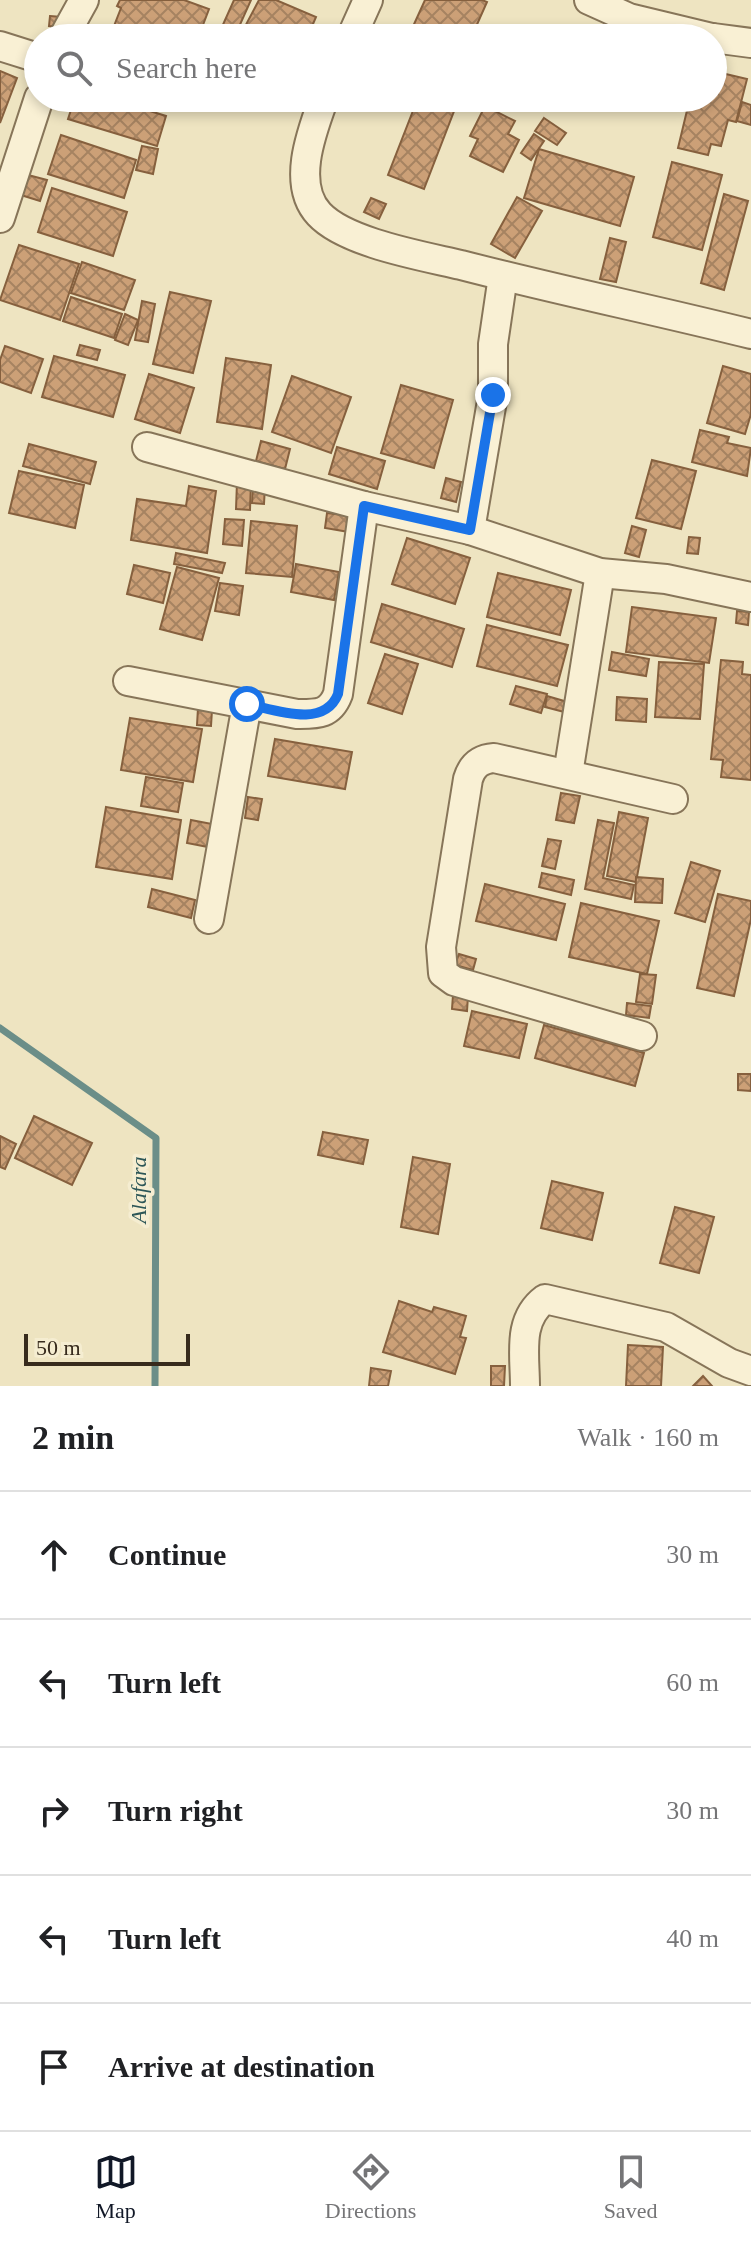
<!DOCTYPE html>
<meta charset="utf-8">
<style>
:root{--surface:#fff;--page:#f6f6f6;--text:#202124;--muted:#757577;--line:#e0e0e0;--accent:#111827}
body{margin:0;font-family:Georgia,serif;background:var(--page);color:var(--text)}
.scale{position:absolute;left:24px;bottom:20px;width:166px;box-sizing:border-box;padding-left:8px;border:4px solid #372b1d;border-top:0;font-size:22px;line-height:28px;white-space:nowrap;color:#372b1d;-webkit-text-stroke:6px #f5edd1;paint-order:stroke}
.stop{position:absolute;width:24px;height:24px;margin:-18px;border:6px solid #1a73e8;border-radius:50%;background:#fff}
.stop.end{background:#1a73e8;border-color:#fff;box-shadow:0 2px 8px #0008}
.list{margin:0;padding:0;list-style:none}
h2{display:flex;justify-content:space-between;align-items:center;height:104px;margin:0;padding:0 32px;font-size:34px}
h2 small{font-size:26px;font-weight:400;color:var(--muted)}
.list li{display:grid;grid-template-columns:52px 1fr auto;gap:24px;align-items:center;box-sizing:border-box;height:128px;padding:0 32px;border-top:2px solid var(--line)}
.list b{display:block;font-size:30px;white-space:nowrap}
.list em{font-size:26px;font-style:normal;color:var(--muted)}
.icon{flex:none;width:44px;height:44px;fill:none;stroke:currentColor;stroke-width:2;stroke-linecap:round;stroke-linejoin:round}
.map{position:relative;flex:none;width:751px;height:1386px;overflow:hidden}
.search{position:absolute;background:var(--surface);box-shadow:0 4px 12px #0003;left:24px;right:24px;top:24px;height:88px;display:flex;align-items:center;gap:20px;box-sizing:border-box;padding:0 28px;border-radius:44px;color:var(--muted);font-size:30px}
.sheet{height:744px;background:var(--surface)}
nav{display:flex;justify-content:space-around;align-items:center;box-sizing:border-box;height:112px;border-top:2px solid var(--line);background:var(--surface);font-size:22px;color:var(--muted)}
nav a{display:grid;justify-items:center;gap:4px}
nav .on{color:var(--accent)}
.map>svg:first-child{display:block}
</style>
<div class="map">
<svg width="751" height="1386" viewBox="0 0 751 1386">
<defs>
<pattern id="building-cross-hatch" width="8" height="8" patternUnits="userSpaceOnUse" patternTransform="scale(2)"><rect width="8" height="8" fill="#cca077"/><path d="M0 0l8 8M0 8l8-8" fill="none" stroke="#a68361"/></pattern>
</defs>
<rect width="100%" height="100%" fill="#eee4c1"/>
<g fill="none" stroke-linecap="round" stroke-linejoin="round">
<polyline stroke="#6b8e88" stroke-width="7" points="0,1028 156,1138 155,1386"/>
</g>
<g fill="url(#building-cross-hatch)" stroke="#86603e" stroke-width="2">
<polygon points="120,0 184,0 209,9 198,38 137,38 114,26 121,8 117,6"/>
<polygon points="234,0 251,0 234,38 217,38"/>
<polygon points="259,0 276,0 316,17 307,38 239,38"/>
<polygon points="425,0 482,0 487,2 471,38 421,38 410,33"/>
<polygon points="50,16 61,17 60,27 49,26"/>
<polygon points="328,26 341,34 339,38 320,38"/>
<polygon points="0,71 17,78 0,123"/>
<polygon points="713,71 747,79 736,122 728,120 721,146 711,144 708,155 678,148 690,98 713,98"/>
<polygon points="75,98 108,98 166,116 157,146 68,119"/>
<polygon points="155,98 178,98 176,105"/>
<polygon points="418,98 435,98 456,106 424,189 388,175"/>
<polygon points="742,102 751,105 751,125 737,121"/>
<polygon points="485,106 515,121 508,134 519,140 503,172 470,156 478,139 470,136"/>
<polygon points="544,118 566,133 557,145 535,131"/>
<polygon points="534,134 544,141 531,160 521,153"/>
<polygon points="61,135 136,160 124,198 48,174"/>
<polygon points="142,146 158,149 153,174 136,170"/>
<polygon points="539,149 634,177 620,226 524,198"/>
<polygon points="672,162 722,175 702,250 653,237"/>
<polygon points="28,175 47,180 40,201 21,195"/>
<polygon points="52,188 127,212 113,256 38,232"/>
<polygon points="724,194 748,201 724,290 701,283"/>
<polygon points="517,197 542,211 515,258 491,244"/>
<polygon points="371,198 386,204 379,219 364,212"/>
<polygon points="610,238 626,242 616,282 600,279"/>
<polygon points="19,245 79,264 60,320 0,300"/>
<polygon points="82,262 135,280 124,310 71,293"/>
<polygon points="170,292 211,301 193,373 153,364"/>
<polygon points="71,297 122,314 114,338 63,321"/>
<polygon points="142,301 155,304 148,342 135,340"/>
<polygon points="125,314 138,320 128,345 115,340"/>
<polygon points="80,345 100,350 97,360 77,355"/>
<polygon points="5,346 43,359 31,393 0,382 0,360"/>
<polygon points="54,356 125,375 113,417 42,397"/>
<polygon points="226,358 271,365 262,429 217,422"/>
<polygon points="723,366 751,374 751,414 745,434 707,423"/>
<polygon points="149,374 194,388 180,433 135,419"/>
<polygon points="292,376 351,397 331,453 272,432"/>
<polygon points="401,385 453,400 434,468 381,453"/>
<polygon points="700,430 729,437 727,443 751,448 747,476 692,462"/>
<polygon points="261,441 290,449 285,469 256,461"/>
<polygon points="29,444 96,462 90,484 23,466"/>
<polygon points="337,447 385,461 377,489 329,474"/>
<polygon points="652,460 696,471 681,529 636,518"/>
<polygon points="19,471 84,485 75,528 9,513"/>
<polygon points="446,478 461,482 456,502 441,498"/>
<polygon points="237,482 251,482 250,510 236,509"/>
<polygon points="189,486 216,491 207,553 131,540 137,499 186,506"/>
<polygon points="253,486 265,486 264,504 252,503"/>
<polygon points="327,513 351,516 349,532 325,528"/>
<polygon points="225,519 244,520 242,546 223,544"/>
<polygon points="251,521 297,526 292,577 246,573"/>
<polygon points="632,526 646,530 639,557 625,553"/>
<polygon points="689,537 700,538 698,554 687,553"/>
<polygon points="407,538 470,558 455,604 392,584"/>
<polygon points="176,553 225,563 222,573 174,564"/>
<polygon points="296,564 339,572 334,600 291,592"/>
<polygon points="134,565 170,573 163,603 127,594"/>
<polygon points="177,567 219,578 202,640 160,629"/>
<polygon points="498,573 571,590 560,635 487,617"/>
<polygon points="220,583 243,586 239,615 215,611"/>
<polygon points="382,604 464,629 452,667 371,642"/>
<polygon points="632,607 716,618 709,663 626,652"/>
<polygon points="737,611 749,612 748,625 736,623"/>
<polygon points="487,625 568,645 557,686 477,666"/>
<polygon points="612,652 649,659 646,676 609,670"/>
<polygon points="385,654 418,664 402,714 368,703"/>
<polygon points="721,660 743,662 742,674 751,675 751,780 721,777 723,760 711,759"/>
<polygon points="659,662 704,664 700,719 655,717"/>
<polygon points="516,686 547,694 541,713 510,704"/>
<polygon points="547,696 571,703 568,713 545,707"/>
<polygon points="617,697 647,699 646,722 616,720"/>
<polygon points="198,708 212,710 211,726 197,725"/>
<polygon points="130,718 202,729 193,782 121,770"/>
<polygon points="275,739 352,752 345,789 268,776"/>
<polygon points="146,777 183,783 178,812 141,806"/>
<polygon points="561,793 580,796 574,823 556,820"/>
<polygon points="248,797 262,799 258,820 245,818"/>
<polygon points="106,807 181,820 172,879 96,867"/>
<polygon points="619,812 648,818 636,882 607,876"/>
<polygon points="191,820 212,824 208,847 187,843"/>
<polygon points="598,820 614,823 603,878 634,885 631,899 585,889"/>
<polygon points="548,839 561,841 555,869 542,866"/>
<polygon points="691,862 720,871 705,922 675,913"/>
<polygon points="542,873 574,880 571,895 539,887"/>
<polygon points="636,877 663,879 662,903 635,902"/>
<polygon points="485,884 565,904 556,940 476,921"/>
<polygon points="152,889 195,900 191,918 148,907"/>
<polygon points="718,894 751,901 751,919 734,996 697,988"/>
<polygon points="581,903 659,921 647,974 569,957"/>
<polygon points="459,954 476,959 473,970 455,965"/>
<polygon points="640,974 656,975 652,1004 636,1002"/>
<polygon points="453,995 468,996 467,1011 452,1009"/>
<polygon points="627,1003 651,1006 649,1018 626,1015"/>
<polygon points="472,1011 527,1024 519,1058 464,1046"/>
<polygon points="544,1025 644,1053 635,1086 535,1058"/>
<polygon points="738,1074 751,1074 751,1091 738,1090"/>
<polygon points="34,1116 92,1143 72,1185 15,1158"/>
<polygon points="323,1132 368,1140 363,1164 318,1155"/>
<polygon points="0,1136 16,1144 5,1169 0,1167"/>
<polygon points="413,1157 450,1164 438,1234 401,1227"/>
<polygon points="552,1181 603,1193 592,1240 541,1228"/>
<polygon points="675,1207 714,1217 699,1273 660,1263"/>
<polygon points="399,1301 432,1312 434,1307 466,1316 460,1337 466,1338 455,1374 383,1352"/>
<polygon points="628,1345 663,1347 661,1386 626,1386"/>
<polygon points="491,1366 505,1366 504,1386 491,1386"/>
<polygon points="371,1368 391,1371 388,1386 369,1386"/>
<polygon points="703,1376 712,1386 693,1386"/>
</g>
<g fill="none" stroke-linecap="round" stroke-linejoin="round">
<g stroke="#877559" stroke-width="32">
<g id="minor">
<polyline points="589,0 629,18 712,38"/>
<polyline points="63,38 84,0"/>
<polyline points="351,38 368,0"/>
<polyline points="713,38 751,43"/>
<polyline points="0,46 38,58"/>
<path d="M324,98C312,131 291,184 319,214C346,243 423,256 461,265C557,290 655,310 751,334"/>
<polyline points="0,218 39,98"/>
<polyline points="147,447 364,506 470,530 600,573 666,579 751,597"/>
<polyline points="470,530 493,395 493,344 503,276"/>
<path d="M128,681L297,714C317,714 330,715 338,694L364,506"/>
<polyline points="568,774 600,573"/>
<polyline points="209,919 247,704"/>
<path d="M642,1036L454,981L443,973L441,947L468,779C472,766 480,759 494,758L673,799"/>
<path d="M525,1386C525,1354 517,1320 545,1299L666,1327L729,1363L751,1371"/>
</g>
</g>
<use href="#minor" stroke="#f9f0d4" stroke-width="28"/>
</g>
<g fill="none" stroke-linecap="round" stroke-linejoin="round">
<path stroke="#1a73e8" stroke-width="10" d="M247,704C276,710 324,729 338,694L364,506L470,530L493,395"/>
</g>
<g text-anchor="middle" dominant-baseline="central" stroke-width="7" stroke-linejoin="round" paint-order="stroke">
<g font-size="22" font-style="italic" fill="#2c5657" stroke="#f5edd1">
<text transform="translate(138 1190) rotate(-90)">Alafara</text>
</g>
</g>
</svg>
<div class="scale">50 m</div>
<div class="stop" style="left:247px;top:704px"></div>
<div class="stop end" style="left:493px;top:395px"></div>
<div class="search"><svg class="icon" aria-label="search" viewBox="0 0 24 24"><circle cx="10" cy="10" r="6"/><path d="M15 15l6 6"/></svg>Search here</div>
</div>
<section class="sheet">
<h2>2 min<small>Walk · 160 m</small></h2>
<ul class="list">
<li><svg class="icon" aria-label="ahead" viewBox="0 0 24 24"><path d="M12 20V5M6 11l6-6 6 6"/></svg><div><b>Continue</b></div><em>30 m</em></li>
<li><svg class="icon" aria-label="left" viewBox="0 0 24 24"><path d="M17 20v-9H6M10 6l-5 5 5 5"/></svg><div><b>Turn left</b></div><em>60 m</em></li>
<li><svg class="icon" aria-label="right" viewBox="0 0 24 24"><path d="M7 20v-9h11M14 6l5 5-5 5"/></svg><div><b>Turn right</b></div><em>30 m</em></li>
<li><svg class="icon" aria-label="left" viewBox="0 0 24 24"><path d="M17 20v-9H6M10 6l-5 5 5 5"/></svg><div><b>Turn left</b></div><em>40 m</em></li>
<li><svg class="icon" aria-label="arrive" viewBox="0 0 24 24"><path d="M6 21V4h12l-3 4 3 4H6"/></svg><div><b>Arrive at destination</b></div></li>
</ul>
</section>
<nav>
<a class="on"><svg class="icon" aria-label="map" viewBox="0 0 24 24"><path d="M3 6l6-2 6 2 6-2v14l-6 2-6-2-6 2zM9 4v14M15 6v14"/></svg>Map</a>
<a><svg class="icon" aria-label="directions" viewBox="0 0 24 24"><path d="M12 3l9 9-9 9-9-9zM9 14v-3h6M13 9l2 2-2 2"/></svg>Directions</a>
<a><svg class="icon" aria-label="saved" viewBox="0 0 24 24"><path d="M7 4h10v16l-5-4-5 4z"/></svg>Saved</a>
</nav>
